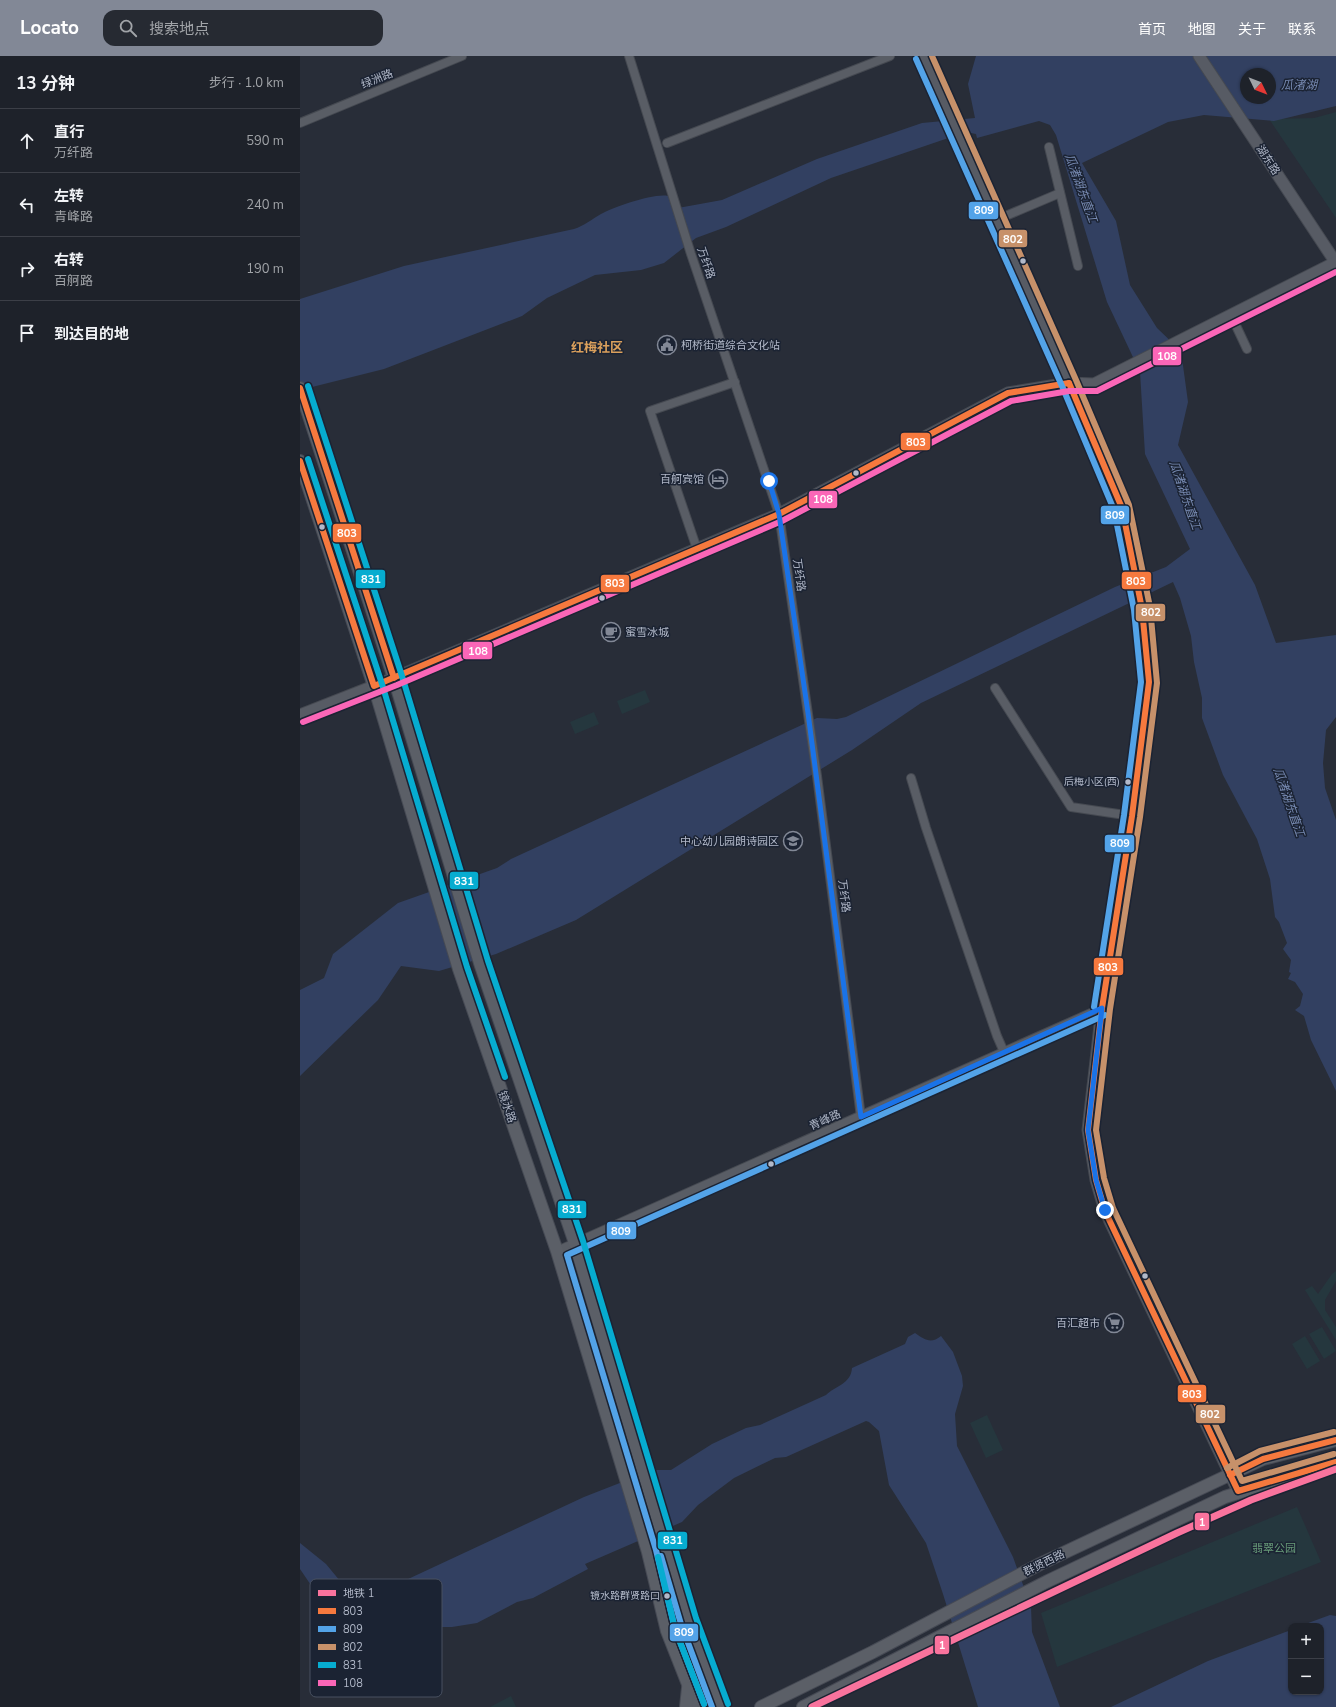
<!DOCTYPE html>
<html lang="zh">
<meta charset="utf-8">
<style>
:root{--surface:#1e222a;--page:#262a32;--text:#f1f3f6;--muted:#a1a4a8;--line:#3c3f47;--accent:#828896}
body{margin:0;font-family:"Nunito Sans","Noto Sans SC",sans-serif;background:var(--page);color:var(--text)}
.controls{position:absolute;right:12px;bottom:12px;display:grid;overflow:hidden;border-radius:8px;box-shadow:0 1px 3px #0004}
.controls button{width:36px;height:36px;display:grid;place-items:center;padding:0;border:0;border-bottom:1px solid var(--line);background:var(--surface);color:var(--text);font:20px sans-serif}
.compass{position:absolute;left:940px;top:12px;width:36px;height:36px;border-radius:50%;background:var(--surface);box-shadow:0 1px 3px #0004;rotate:133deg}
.stop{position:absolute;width:12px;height:12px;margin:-9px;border:3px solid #1a73e8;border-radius:50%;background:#fff}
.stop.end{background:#1a73e8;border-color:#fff;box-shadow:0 1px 4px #0008}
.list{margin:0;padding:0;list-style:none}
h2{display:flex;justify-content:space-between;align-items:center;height:52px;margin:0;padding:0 16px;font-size:17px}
h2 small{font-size:13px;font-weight:400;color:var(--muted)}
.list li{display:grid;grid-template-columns:26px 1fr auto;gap:12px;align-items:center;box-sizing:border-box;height:64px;padding:0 16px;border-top:1px solid var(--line)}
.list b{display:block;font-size:15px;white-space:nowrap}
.list p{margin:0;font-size:13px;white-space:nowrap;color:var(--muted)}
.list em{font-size:13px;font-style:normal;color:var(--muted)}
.icon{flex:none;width:22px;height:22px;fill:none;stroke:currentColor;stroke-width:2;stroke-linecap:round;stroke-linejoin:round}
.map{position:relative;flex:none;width:1036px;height:1651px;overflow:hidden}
header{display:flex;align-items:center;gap:24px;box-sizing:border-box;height:56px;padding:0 20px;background:var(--accent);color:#fff}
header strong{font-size:19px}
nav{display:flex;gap:22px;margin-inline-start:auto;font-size:14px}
.search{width:280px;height:36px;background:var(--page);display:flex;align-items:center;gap:10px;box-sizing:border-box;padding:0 14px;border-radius:12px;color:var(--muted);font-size:15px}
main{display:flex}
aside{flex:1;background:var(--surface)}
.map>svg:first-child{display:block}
</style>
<header>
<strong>Locato</strong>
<div class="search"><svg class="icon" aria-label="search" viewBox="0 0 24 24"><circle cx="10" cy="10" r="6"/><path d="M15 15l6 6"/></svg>搜索地点</div>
<nav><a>首页</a><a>地图</a><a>关于</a><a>联系</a></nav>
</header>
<main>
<aside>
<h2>13 分钟<small>步行 · 1.0 km</small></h2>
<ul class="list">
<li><svg class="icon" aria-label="ahead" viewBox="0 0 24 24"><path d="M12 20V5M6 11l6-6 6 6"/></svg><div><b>直行</b><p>万纤路</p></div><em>590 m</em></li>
<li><svg class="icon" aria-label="left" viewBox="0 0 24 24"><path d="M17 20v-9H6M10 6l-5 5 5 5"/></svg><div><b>左转</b><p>青峰路</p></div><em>240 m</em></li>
<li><svg class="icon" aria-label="right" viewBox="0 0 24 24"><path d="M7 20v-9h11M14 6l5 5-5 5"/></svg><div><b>右转</b><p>百舸路</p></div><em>190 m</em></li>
<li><svg class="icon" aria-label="arrive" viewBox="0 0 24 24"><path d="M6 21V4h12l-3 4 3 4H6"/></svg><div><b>到达目的地</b></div></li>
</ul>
</aside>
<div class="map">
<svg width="1036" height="1651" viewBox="0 0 1036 1651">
<rect width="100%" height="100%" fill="#282d38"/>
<g fill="#25373e">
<polygon points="1036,56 1036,162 969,63 1014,62"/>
<polygon points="345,634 350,646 322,658 317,645"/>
<polygon points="294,656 299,668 275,678 270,666"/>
<polygon points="1036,1215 1036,1225 1025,1244 1025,1254 1036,1271 1036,1284 1005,1234 1012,1230 1018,1238 1032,1218"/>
<polygon points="1022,1271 1036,1295 1024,1303 1009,1278"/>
<polygon points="1005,1280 1020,1305 1007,1313 992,1288"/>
<polygon points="687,1359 703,1394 686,1402 670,1367"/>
<polygon points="997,1451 1021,1506 757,1611 741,1557"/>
<polygon points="211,1640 216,1651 190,1651"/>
</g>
<g fill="#324061" fill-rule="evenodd">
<path d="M676,0H1036V50L974,65L904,59L868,66L782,107L816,165L830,229L857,272L881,295L888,346L878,389L955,529L976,587L1036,579V661L1026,674L1023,707L1025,732L1036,764V1035L1011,984L1004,960L995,954L1000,950L1003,938L995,926L988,923L991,917L989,916L991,904L983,893L987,887L979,866L975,861L970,823L957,783L923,719L902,662V642L894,606L891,580L880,542L873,526L621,647L552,694L276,864L196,898L139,915L101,910L78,944L0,1020V934L24,922L33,898L98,847L197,812L211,803L517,662L537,663L546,661L815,531L866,511L890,493L845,398L840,316L807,246L756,79L750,69L739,65L677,82L676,78L666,76L531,122L426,171L396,182L364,207L341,214L295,219L247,242L222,260L84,313L0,334V243L104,210L274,173C284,170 292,163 301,158C315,151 353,137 368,140L378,152L422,144L517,103L622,67L675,62L668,28ZM946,18H970V42H946Z"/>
<path d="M615,1277C625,1284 631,1288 641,1280L653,1296L662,1320L663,1330L655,1358L657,1390L713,1501L731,1551L732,1576L760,1651H678L643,1538L626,1487L589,1429L579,1375L569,1366L566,1365L486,1401L475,1402L434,1422L398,1449L382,1466L285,1508L288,1513L233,1542L217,1546L177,1567L152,1571H122L62,1584L42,1575L0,1513V1487L26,1508L45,1531L57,1535L76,1538L284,1441L353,1414H371L412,1388L446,1372L460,1369L526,1339C535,1330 551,1328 552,1312L605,1288L608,1281Z"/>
<polygon points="1030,1559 1036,1560 1036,1651 811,1651 908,1605 991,1574 991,1636 1021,1636 1021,1570 1000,1570"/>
</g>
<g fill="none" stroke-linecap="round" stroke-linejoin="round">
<g stroke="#454951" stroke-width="10">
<g id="street">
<polyline points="329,0 391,198 479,458 517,720 561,1061"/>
<polyline points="0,67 162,0"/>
<polyline points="367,87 590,0"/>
<polyline points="749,91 778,210"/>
<polyline points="696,164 760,137"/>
<polyline points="931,259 947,293"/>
<polyline points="397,493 350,355 435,326"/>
<polyline points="695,632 771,751 832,760"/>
<polyline points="611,722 626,772 697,980 704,996"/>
<polyline points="257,1195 802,952"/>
</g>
</g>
<g stroke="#454951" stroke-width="13">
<g id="secondary">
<polyline points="623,0 769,327 822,452 842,553 849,626 832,760 802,952 788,1074 796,1124 805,1155 938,1435"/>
<polyline points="899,0 1036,207"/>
<polyline points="0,659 94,622 479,458 708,337 769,327 794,328 1036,206"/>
</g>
</g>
<g stroke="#464a54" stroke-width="14">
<g id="primary">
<polyline points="0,332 94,622 180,907 275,1187 388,1565 421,1651"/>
<polyline points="0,405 74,630 159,913 257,1195 348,1496 367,1575 397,1651"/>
<polyline points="386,1651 388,1632"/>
<polyline points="461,1651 573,1596 740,1508 963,1403 1036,1384"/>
<polyline points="503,1651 748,1525 925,1441 1036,1406"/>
</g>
</g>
<use href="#street" stroke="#595d65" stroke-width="8"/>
<use href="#secondary" stroke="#575b64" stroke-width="11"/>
<use href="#primary" stroke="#5b5f67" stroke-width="12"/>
<g stroke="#1b2333" stroke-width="9">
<g id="bus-1">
<polyline points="769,327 822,452 842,553 849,626 832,760 802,952 788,1074 796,1124 805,1155 938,1435 1036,1406"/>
<polyline points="0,332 94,622"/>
<polyline points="0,405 74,630 479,458 708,337 769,327"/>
<polyline points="930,1419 963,1403 1036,1384"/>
</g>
</g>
<g stroke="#1b2333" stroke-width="9">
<g id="bus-2">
<polyline points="616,3 762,330 814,454 834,554 841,626 824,759 794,951"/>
<polyline points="361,1500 381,1568 412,1651"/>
<polyline points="404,1648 375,1573 356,1494 267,1199 805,959"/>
</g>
</g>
<g stroke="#1b2333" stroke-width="9">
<g id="bus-3">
<polyline points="632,0 776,324 829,449 850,551 857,627 840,761 810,953 796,1074 804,1122 813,1152 942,1425 1034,1398"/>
<polyline points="927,1412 960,1395 1034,1376"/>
</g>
</g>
<g stroke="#1b2333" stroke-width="9">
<g id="bus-4">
<polyline points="8,330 102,620 188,905 283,1185 396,1562 428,1648"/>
<polyline points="8,403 82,628 167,911 205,1021"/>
<polyline points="358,1501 375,1573 404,1648"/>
</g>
</g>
<g stroke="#1b2333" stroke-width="9">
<polyline id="bus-5" points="3,666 97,629 482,465 711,345 769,335 797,335 1036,216"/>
</g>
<use href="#bus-1" stroke="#f6793e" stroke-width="6"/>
<use href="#bus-2" stroke="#53a3e8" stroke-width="6"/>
<use href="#bus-3" stroke="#c7916a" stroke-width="6"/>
<use href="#bus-4" stroke="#06acd0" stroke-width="6"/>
<use href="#bus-5" stroke="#fa66b7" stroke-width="6"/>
<g stroke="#1b2333" stroke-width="10">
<polyline id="metro-1" points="512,1651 877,1477 951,1444 1036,1413"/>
</g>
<use href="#metro-1" stroke="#f9739d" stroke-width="7"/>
</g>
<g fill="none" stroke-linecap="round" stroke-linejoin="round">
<polyline stroke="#1a73e8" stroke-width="5" points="469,425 479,458 508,657 561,1061 802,952 788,1074 796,1124 805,1154"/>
</g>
<defs>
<g id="civic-ring" transform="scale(1)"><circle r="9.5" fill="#1b2333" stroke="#828896" stroke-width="1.5"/><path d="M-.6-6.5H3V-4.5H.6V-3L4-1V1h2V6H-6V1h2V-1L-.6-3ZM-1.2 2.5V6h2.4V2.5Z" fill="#828896"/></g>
<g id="hotel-ring" transform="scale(1)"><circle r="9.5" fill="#1b2333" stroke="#828896" stroke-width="1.5"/><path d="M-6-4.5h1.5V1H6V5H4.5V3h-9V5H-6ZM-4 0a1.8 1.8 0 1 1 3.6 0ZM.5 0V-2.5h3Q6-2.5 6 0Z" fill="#828896"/></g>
<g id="cafe-ring" transform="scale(1)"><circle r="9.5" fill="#1b2333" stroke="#828896" stroke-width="1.5"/><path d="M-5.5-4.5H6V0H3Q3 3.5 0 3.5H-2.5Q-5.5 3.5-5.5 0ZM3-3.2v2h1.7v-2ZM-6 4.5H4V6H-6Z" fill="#828896"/></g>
<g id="school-ring" transform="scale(1)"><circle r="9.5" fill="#1b2333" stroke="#828896" stroke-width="1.5"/><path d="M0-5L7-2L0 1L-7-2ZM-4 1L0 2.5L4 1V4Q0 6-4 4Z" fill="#828896"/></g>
<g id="supermarket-ring" transform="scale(1)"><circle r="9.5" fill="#1b2333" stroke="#828896" stroke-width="1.5"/><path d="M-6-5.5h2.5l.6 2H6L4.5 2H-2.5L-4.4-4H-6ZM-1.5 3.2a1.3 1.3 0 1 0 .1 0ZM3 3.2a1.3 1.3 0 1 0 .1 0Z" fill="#828896"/></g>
</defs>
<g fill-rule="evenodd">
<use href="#civic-ring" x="367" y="289"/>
<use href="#hotel-ring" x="418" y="423"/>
<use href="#cafe-ring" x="311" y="576"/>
<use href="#school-ring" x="493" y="785"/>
<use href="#supermarket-ring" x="814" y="1267"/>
</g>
<g fill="#b2b9c9" stroke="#1b2333" stroke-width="1.5">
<circle cx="723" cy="205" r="3.5"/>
<circle cx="556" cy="417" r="3.5"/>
<circle cx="22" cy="471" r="3.5"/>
<circle cx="302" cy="542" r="3.5"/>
<circle cx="828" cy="726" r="3.5"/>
<circle cx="471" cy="1108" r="3.5"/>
<circle cx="845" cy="1220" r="3.5"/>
<circle cx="367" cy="1540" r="3.5"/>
</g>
<g text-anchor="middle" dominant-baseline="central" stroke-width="3" stroke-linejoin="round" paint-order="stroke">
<g font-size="10" fill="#b2b9c9" stroke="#1b2333" text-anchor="end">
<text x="820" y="726">后梅小区(西)</text>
<text x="360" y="1540">镜水路群贤路口</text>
</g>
<g font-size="11" fill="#b2b9c9" stroke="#1b2333">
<text transform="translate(77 23) rotate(-22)">绿洲路</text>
<text transform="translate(968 104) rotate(57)">湖东路</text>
<text transform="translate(406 207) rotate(71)">万纤路</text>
<text transform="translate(499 519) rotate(82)">万纤路</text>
<text transform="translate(544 840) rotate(83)">万纤路</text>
<text transform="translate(207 1051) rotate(71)">镜水路</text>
<text transform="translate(525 1064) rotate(-24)">青峰路</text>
<text transform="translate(744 1507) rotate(-26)">群贤西路</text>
</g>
<g font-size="11" fill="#b2b9c9" stroke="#1b2333" text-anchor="end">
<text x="381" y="289" text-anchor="start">柯桥街道综合文化站</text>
<text x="404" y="423">百舸宾馆</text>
<text x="325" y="576" text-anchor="start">蜜雪冰城</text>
<text x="479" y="785">中心幼儿园朗诗园区</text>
<text x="800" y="1267">百汇超市</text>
</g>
<g font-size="11" fill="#689c79" stroke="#1b2333">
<text x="974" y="1492">翡翠公园</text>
</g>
<g font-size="12" font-style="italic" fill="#788bb3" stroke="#1b2333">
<text x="999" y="29">瓜渚湖</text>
<text transform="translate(781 132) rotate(70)">瓜渚湖东直江</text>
<text transform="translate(885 439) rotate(71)">瓜渚湖东直江</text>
<text transform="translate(989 746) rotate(71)">瓜渚湖东直江</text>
</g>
<g font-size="13" font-weight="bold" fill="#dba05c" stroke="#1b2333">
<text x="297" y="292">红梅社区</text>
</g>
</g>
<rect x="10" y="1523" width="132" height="118" rx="6" fill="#1b2333" stroke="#485060" stroke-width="1"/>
<rect x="18" y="1534" width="18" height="6" fill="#f9739d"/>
<rect x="18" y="1552" width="18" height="6" fill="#f6793e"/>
<rect x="18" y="1570" width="18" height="6" fill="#53a3e8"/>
<rect x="18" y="1588" width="18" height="6" fill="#c7916a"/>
<rect x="18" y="1606" width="18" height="6" fill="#06acd0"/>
<rect x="18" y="1624" width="18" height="6" fill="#fa66b7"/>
<g font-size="11" fill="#b2b9c9">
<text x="43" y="1541">地铁 1</text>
<text x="43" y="1559">803</text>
<text x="43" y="1577">809</text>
<text x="43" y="1595">802</text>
<text x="43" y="1613">831</text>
<text x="43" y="1631">108</text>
</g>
<g stroke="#1b2333" stroke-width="1.5">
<rect x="668" y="145" width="31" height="19" rx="4" fill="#53a3e8"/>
<rect x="698" y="173" width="30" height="19" rx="4" fill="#c7916a"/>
<rect x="852" y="290" width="30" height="20" rx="4" fill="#fa66b7"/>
<rect x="600" y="376" width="31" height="19" rx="4" fill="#f6793e"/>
<rect x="508" y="434" width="30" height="19" rx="4" fill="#fa66b7"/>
<rect x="800" y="449" width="30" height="20" rx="4" fill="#53a3e8"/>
<rect x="32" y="467" width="30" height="20" rx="4" fill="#f6793e"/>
<rect x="55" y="513" width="31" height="20" rx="4" fill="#06acd0"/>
<rect x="821" y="515" width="31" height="19" rx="4" fill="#f6793e"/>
<rect x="300" y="518" width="30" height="19" rx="4" fill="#f6793e"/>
<rect x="835" y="547" width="31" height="19" rx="4" fill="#c7916a"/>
<rect x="162" y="585" width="31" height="19" rx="4" fill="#fa66b7"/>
<rect x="804" y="778" width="31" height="19" rx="4" fill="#53a3e8"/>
<rect x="149" y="815" width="30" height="19" rx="4" fill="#06acd0"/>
<rect x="793" y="901" width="31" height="19" rx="4" fill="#f6793e"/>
<rect x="257" y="1144" width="30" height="19" rx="4" fill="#06acd0"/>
<rect x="306" y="1165" width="31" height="19" rx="4" fill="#53a3e8"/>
<rect x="877" y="1328" width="30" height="19" rx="4" fill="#f6793e"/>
<rect x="895" y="1348" width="31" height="20" rx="4" fill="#c7916a"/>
<rect x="894" y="1456" width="16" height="19" rx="4" fill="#f9739d"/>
<rect x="357" y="1475" width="31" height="19" rx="4" fill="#06acd0"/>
<rect x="369" y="1567" width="30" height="19" rx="4" fill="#53a3e8"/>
<rect x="634" y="1579" width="16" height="20" rx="4" fill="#f9739d"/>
</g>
<g font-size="11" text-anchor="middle" font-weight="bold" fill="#fff">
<text x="684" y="158">809</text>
<text x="713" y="187">802</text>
<text x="867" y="304">108</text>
<text x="616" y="390">803</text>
<text x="523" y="447">108</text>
<text x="815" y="463">809</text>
<text x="47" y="481">803</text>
<text x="71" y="527">831</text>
<text x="836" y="529">803</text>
<text x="315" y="531">803</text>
<text x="851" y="560">802</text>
<text x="178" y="599">108</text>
<text x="820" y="791">809</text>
<text x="164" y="829">831</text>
<text x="808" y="915">803</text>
<text x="272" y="1157">831</text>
<text x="321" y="1179">809</text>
<text x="892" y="1342">803</text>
<text x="910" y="1362">802</text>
<text x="902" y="1470">1</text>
<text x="373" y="1488">831</text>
<text x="384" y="1580">809</text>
<text x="642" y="1593">1</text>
</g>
</svg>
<div class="controls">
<button>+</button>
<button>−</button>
</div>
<svg class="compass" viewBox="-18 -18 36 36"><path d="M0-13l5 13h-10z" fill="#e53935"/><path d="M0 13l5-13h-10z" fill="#a1a4a8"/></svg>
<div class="stop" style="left:469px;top:425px"></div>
<div class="stop end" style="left:805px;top:1154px"></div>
</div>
</main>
